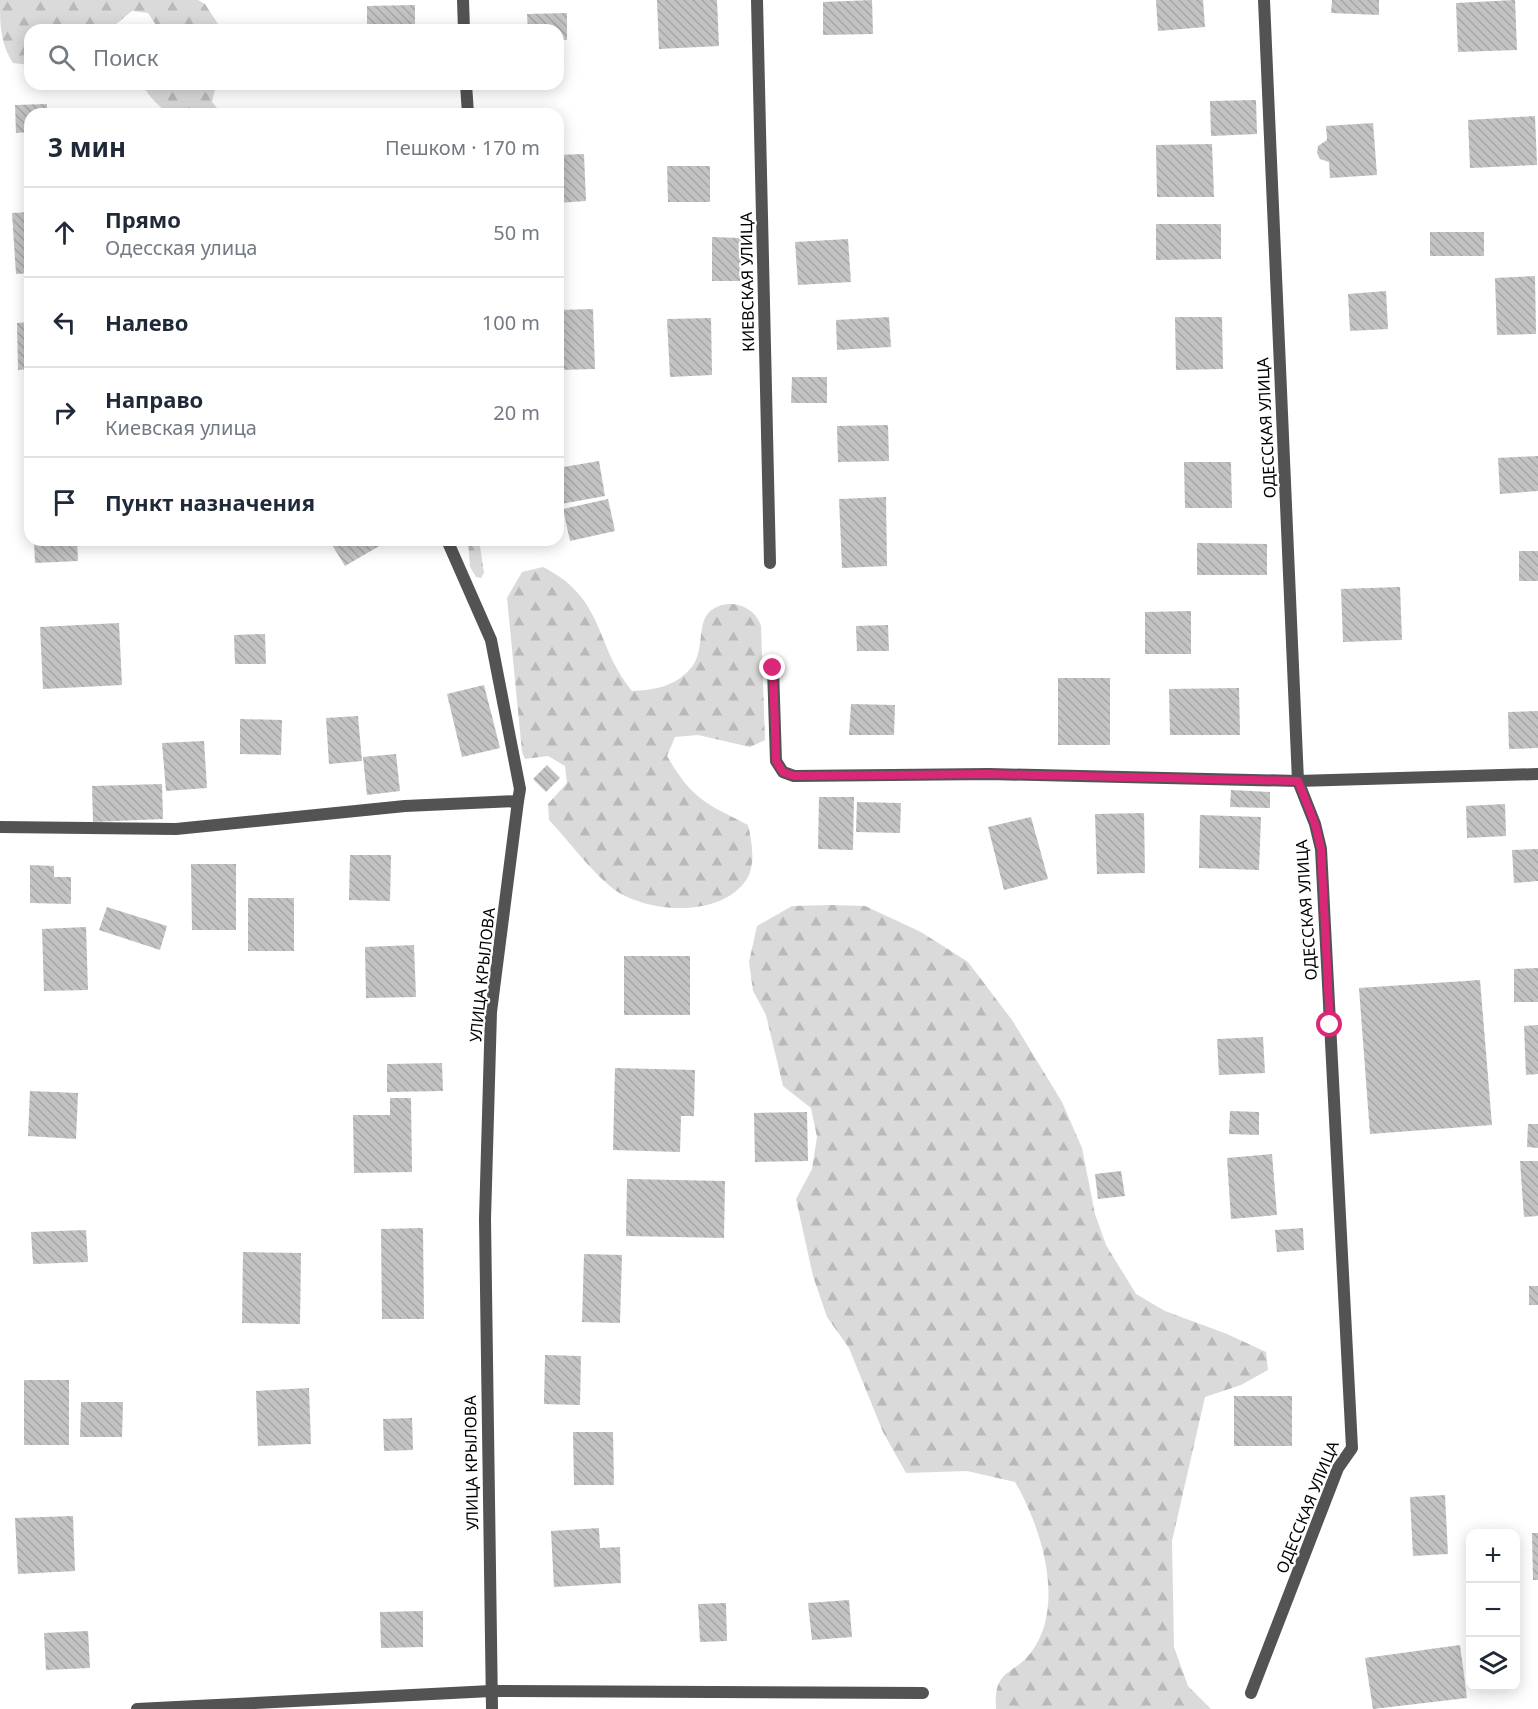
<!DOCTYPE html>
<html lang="ru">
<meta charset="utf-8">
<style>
:root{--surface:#fff;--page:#f2f2f3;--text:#1f2937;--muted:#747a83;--line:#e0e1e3}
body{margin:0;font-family:"Noto Sans",sans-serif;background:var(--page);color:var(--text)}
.controls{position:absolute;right:18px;bottom:18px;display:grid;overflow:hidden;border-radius:12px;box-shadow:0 3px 15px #0003}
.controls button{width:54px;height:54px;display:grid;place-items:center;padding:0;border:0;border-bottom:2px solid var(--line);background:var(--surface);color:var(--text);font:30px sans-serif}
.stop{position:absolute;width:18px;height:18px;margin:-14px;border:4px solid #db2777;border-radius:50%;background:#fff}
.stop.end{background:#db2777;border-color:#fff;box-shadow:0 2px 6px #0008}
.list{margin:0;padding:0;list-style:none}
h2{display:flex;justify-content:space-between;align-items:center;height:78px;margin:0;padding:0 24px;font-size:26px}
h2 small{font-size:20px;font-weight:400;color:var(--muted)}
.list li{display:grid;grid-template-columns:39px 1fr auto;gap:18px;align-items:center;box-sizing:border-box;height:90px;padding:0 24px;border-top:2px solid var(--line)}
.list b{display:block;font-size:22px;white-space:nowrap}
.list p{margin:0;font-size:20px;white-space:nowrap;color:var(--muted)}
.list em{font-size:20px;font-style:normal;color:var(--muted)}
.icon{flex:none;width:33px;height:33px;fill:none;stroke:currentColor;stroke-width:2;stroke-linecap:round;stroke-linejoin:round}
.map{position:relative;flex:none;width:1538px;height:1709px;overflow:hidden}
.search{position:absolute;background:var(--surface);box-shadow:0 3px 15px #0003;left:24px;top:24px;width:540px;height:66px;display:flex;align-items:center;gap:15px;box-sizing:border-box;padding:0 21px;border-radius:18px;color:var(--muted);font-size:22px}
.panel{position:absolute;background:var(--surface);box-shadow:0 3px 15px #0003;left:24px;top:108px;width:540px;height:438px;border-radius:18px}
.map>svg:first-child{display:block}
</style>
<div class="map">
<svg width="1538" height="1709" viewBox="0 0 1538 1709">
<defs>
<pattern id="forest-firs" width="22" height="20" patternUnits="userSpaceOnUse" patternTransform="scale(1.5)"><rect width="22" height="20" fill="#dadada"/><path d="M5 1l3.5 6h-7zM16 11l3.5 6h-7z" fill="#b9b9b9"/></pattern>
<pattern id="building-back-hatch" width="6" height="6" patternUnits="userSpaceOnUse" patternTransform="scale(1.5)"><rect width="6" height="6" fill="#c3c3c3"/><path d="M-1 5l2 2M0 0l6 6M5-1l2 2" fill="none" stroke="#a6a6a6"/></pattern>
</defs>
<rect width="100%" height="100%" fill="#fff"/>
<g fill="url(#forest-firs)">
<path d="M0,0H198L205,4L222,30H155L156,25L148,13L132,11L109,30H30V65L13,63C0,43 0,24 0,0Z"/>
<path d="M142,84H216L212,102L222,114C182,114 165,123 142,84Z"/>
<polygon points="468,540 479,540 484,573 481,578 476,577 470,567"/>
<path d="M543,567C606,599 593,643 632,691C654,690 674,687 690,669C702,657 699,635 704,620C715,595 754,601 761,626L765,740L750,747L698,735L675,737L667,756C692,799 705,803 748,825C752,843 757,867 744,883C717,918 645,913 612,888C589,869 570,842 549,820L548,804L567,783L565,766L548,756L525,759L522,752L507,598L522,572Z"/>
<path d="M831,905L865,906L921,932L968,962L1012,1020L1062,1102L1082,1148L1095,1214L1106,1245L1136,1294L1165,1311L1227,1334L1266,1352L1268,1370L1241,1385L1205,1397L1172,1541L1174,1647L1188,1686L1211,1709H996C993,1668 1014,1676 1032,1651C1066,1605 1041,1526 1015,1482L967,1471L906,1473L883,1432L849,1348L827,1317L813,1276L796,1199L812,1169L817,1137L811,1108L783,1086L766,1015L753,991L749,962L757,926L792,906Z"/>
</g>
<g fill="url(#building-back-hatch)">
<polygon points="657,0 717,0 719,46 659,49"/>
<polygon points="872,0 873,34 823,35 823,2"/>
<polygon points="1156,0 1203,0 1205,27 1158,31"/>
<polygon points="1332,0 1379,0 1379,15 1331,13"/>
<polygon points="1515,0 1517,50 1458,52 1456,3"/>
<polygon points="415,5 415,30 367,30 367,6"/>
<polygon points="567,13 567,40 558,40 558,30 528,30 527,14"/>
<polygon points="1256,100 1257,134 1211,136 1210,101"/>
<polygon points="47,104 47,114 30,114 30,132 16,133 15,105"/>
<polygon points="1535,116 1537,165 1470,168 1468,120"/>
<polygon points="1373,123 1377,175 1330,178 1329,162 1320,159 1317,153 1318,146 1327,140 1326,126"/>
<polygon points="1212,144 1214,197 1157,197 1156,145"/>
<polygon points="584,154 586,201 558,203 558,155"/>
<polygon points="667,166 710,166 710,202 668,202"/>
<polygon points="30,212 30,273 16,274 12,213"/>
<polygon points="1156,224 1221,224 1221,259 1156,260"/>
<rect x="1430" y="232" width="54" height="24"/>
<polygon points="712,237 741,238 740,281 712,281"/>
<polygon points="848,239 851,282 798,285 795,242"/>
<polygon points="1535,276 1536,334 1497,335 1495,278"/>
<polygon points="1386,291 1388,329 1350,331 1348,294"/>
<polygon points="593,309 595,369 558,370 558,310"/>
<polygon points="889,317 891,347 837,350 836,320"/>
<polygon points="1175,317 1222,317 1223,369 1176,370"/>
<polygon points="711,318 712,375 670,377 667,319"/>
<polygon points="30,322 30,369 18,370 17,323"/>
<polygon points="792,377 827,377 827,403 791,403"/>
<polygon points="26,391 30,391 30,446 28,446"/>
<polygon points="888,425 889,461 838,462 837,426"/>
<polygon points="1538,456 1538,491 1500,494 1498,458"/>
<polygon points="599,461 605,496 561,504 558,468"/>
<polygon points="1184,462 1231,462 1232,508 1185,508"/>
<polygon points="886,497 887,566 842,568 839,499"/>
<polygon points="608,499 615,531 570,541 563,509"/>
<polygon points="34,540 77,540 78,561 35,563"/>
<polygon points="329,540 378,540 381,545 345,566"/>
<polygon points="1197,543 1267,544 1267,575 1197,575"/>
<rect x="1519" y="551" width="19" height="30"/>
<polygon points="1400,587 1402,640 1343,642 1341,589"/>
<polygon points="1191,611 1191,654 1145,654 1145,612"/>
<polygon points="119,623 122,685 43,689 40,627"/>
<polygon points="888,625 889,651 857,651 856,626"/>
<polygon points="265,634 266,664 235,664 234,635"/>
<rect x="1058" y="678" width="52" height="67"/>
<polygon points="484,685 500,748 462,757 447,694"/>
<polygon points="1239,688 1240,735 1170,735 1169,689"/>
<polygon points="851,704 895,705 894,735 849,735"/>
<polygon points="1538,711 1538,748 1509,749 1508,712"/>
<polygon points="358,716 362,761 329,764 326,718"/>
<polygon points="240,719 282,720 281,755 240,754"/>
<polygon points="204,741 207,788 166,791 162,743"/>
<polygon points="396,754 400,791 367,795 363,757"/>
<polygon points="547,765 560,778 546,792 533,779"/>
<polygon points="162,784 163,819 93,822 92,786"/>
<polygon points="1231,790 1270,792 1270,808 1230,807"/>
<polygon points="819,797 854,797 853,850 818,849"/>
<polygon points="857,802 901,803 900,833 856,832"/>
<polygon points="1505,804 1506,836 1467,838 1466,806"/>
<polygon points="1144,813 1145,873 1097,874 1095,814"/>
<polygon points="1200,815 1261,817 1259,870 1199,868"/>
<polygon points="1031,817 1048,879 1004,890 988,827"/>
<polygon points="1538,849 1538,881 1514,883 1512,850"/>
<polygon points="350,855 391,855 390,901 349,900"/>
<polygon points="191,864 236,864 236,930 192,930"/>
<polygon points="30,865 54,866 54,877 71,877 71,904 30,903"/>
<rect x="248" y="898" width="46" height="53"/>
<polygon points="107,907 167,926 160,950 99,930"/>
<polygon points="86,927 88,990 44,991 42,929"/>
<polygon points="414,945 416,997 366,998 365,947"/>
<rect x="624" y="956" width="66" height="59"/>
<polygon points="1538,968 1538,1002 1514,1002 1514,969"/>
<polygon points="1480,980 1492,1125 1370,1134 1359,988"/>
<polygon points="1538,1025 1538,1074 1526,1075 1524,1026"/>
<polygon points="1263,1037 1265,1073 1219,1075 1217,1039"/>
<polygon points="442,1063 443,1091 387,1092 387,1064"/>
<polygon points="615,1068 695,1070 694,1116 681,1116 680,1152 613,1150"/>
<polygon points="30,1091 78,1093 76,1139 28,1136"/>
<polygon points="390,1098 411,1098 412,1172 354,1173 353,1115 390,1115"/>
<polygon points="1230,1111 1259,1112 1259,1135 1229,1134"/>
<polygon points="807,1112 808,1161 755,1162 754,1113"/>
<polygon points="1528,1124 1538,1124 1538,1148 1527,1147"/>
<polygon points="1272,1154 1277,1215 1231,1219 1227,1158"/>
<polygon points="1520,1161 1538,1161 1538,1216 1524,1217"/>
<polygon points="1121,1171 1125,1196 1098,1199 1095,1174"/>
<polygon points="627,1179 725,1181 724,1238 626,1236"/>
<polygon points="423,1228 424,1319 382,1319 381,1229"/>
<polygon points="1303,1228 1304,1250 1277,1252 1275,1230"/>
<polygon points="86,1230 88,1262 33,1264 31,1232"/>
<polygon points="243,1252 301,1253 300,1324 242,1323"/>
<polygon points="584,1254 622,1255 620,1323 582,1322"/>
<rect x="1529" y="1286" width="9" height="19"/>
<polygon points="545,1355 581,1356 580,1405 544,1404"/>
<rect x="24" y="1380" width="45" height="65"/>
<polygon points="309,1388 311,1444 258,1446 256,1391"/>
<rect x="1234" y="1396" width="58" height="50"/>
<polygon points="81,1402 123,1402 122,1437 80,1437"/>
<polygon points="412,1418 413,1450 384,1451 383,1419"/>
<polygon points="573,1432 613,1432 614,1485 574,1485"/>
<polygon points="1445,1495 1448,1554 1413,1556 1410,1497"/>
<polygon points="73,1516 75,1571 18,1574 15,1518"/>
<polygon points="599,1528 600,1548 620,1547 621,1583 554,1587 551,1531"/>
<polygon points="1532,1533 1538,1533 1538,1580 1533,1580"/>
<polygon points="849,1600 852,1637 812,1640 808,1603"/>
<polygon points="726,1603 727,1641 700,1642 698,1604"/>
<polygon points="423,1611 423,1647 381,1648 380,1612"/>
<polygon points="88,1631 90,1668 46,1670 44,1633"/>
<polygon points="1460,1645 1467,1698 1373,1709 1365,1658"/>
</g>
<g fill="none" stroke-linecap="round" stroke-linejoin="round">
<polyline stroke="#535353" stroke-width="12" points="447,540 491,640 520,789 518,801"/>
<g stroke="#535353" stroke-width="12">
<polyline points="463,0 464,30"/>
<polyline points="757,0 770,563"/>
<polyline points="466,84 468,114"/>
<polyline points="773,668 776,761 783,772 794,776 989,774 1298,781 1538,774"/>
<polyline points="0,827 176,829 405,806 518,801 491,1012 485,1219 492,1709"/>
<polyline points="1251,1693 1338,1468 1352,1448 1321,849 1315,824 1298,781 1264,0"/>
<polyline points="137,1709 491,1691 923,1693"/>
</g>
</g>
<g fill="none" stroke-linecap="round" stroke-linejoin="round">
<polyline stroke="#db2777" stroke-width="8" points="773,668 776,761 783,772 794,776 989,774 1298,781 1315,824 1321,849 1330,1025"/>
</g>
<g text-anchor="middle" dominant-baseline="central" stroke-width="4.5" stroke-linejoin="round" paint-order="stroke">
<g font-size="16" fill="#000" stroke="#fff">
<text transform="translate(747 282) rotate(-91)">КИЕВСКАЯ УЛИЦА</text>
<text transform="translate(1266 428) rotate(-93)">ОДЕССКАЯ УЛИЦА</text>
<text transform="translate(1306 910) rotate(-94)">ОДЕССКАЯ УЛИЦА</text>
<text transform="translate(482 975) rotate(-84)">УЛИЦА КРЫЛОВА</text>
<text transform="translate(471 1463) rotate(-91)">УЛИЦА КРЫЛОВА</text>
<text transform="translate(1307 1507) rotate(-68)">ОДЕССКАЯ УЛИЦА</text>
</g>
</g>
</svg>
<div class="controls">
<button>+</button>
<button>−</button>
<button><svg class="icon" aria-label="layers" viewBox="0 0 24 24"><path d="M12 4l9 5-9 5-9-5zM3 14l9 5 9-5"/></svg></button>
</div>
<div class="stop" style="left:1330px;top:1025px"></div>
<div class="stop end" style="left:773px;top:668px"></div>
<div class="search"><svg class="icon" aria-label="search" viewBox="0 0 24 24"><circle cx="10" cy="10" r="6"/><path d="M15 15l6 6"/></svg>Поиск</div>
<section class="panel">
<h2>3 мин<small>Пешком · 170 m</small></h2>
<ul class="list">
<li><svg class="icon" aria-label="ahead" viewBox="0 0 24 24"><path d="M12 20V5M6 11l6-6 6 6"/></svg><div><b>Прямо</b><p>Одесская улица</p></div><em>50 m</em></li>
<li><svg class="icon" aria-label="left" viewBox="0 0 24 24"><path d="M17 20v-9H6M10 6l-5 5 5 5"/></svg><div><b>Налево</b></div><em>100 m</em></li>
<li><svg class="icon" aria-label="right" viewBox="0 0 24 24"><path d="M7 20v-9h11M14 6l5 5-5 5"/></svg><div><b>Направо</b><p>Киевская улица</p></div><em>20 m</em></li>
<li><svg class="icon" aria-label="arrive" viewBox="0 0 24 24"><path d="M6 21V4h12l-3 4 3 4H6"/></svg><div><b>Пункт назначения</b></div></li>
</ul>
</section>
</div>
